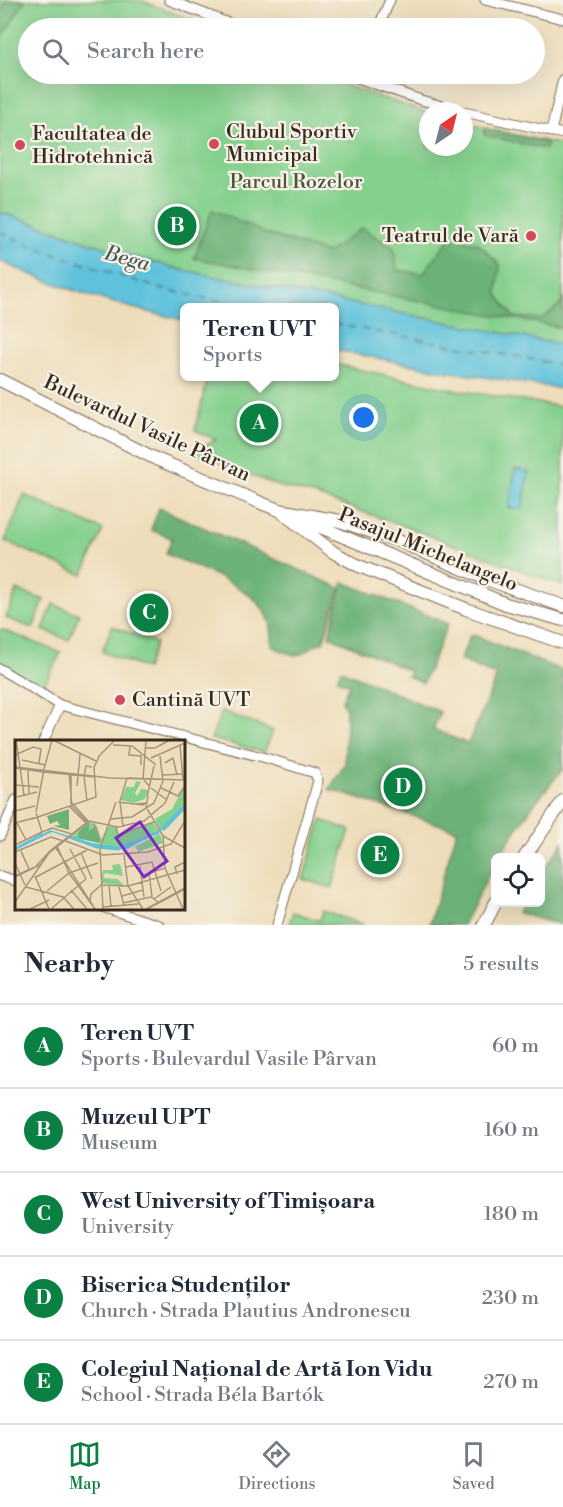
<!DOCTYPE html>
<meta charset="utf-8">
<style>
:root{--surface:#fff;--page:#f2f2f3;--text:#1f2937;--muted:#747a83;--line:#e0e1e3;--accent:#0b8043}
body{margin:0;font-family:"Libre Bodoni",serif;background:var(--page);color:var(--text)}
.controls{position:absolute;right:18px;bottom:18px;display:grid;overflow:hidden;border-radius:9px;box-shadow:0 6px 24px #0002}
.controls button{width:54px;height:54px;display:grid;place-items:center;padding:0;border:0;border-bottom:2px solid var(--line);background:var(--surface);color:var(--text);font:30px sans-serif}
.compass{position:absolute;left:419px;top:102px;width:54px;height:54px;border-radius:50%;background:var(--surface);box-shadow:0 6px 24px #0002;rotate:35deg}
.you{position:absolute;left:364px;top:418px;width:21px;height:21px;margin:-15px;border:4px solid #fff;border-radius:50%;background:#1a73e8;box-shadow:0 0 0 9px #1a73e833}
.badge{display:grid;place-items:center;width:39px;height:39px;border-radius:50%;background:var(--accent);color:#fff;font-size:20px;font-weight:700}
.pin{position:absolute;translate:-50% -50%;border:3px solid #fff;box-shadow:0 2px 6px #0006}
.popup{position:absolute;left:180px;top:303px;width:159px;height:78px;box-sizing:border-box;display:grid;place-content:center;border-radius:9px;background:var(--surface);filter:drop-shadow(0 2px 4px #0005);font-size:20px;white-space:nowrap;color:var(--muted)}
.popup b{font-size:22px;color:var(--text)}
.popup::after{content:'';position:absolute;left:50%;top:100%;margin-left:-12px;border:12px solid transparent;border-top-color:var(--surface)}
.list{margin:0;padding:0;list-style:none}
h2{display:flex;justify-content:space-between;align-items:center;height:78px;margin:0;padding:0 24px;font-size:26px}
h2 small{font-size:20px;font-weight:400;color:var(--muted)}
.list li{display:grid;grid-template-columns:39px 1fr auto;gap:18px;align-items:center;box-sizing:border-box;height:84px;padding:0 24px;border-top:2px solid var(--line)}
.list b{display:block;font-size:22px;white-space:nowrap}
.list p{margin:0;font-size:20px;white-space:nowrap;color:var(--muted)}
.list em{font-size:20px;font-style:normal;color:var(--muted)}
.icon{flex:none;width:33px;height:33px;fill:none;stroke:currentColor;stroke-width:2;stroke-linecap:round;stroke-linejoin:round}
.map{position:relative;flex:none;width:563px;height:925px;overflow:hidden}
.search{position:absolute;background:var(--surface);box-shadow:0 6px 24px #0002;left:18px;right:18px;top:18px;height:66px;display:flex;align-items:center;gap:15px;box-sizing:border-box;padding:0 21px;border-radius:33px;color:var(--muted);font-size:22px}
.sheet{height:498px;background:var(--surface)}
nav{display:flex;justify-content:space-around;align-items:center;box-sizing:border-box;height:84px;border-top:2px solid var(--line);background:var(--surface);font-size:16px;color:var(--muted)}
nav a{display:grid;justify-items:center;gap:3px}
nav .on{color:var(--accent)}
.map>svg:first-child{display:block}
</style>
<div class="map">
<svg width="563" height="925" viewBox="0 0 563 925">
<rect width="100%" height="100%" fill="#f7f3e8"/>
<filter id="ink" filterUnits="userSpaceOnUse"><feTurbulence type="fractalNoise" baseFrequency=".0167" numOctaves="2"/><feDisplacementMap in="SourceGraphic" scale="12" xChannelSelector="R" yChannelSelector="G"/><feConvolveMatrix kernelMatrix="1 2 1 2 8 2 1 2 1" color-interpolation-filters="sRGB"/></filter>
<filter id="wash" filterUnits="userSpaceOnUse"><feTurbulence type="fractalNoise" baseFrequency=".008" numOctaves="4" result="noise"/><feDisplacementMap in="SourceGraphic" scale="24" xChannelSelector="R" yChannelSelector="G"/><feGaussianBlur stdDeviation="1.35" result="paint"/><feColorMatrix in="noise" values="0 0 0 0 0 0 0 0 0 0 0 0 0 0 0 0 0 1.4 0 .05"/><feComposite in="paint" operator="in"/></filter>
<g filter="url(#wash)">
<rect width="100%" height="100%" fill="#eeddba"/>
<g fill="#85d08d" stroke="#607d56" stroke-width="1.5">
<polygon points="0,0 140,0 213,28 28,28 28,74 319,74 347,86 428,113 428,147 464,147 464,123 563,145 563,345 182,270 124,254 0,212"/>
<polygon points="334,364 450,389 563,407 563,586 407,527 311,494 278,486 193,452 216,440 195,430 208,377 334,376"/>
<polygon points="24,495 103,530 83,575 5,541"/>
<polygon points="17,590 44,600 33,628 6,618"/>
<polygon points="53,604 79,614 69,640 43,630"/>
<polygon points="112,626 156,643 146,669 102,652"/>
<polygon points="0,629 61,653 41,690 0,662"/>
<polygon points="222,711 273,731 264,752 211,739"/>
<polygon points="321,820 350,830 332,888 303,879"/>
<polygon points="323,911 364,925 289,925 293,912 320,921"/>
</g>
<g fill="#6cb278" stroke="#546e4b" stroke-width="1.5">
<polygon points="7,0 25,0 0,41 0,15"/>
<polygon points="484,130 547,143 545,149 484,135"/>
<polygon points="212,210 267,234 328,253 362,228 394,248 397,270 423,274 449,239 478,243 500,265 497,294 514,317 542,319 561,304 563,295 563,328 194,258"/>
<path d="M159,508L340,588L323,642C314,644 312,647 305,652C295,659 283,651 272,646C272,640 272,633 271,627C265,589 197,568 166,554L172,538L151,530Z"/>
<polygon points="343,582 448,624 423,683 408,676 410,671 329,636"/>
<polygon points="471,634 563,671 563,769 534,804 498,857 496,858 495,863 463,925 429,925 457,830 329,789 345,765 346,709 342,701 349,684 337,679 341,670 440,712 433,729 468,744 497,676 460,660"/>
<polygon points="563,842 563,925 517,913 523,903 540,902 541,874"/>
</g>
<g fill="#5ec2dc" stroke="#4c767d" stroke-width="1.5">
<path d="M0,212L124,254L182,270L563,345V389L445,371L334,350V308H184V320C121,307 59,288 0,261Z"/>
<polygon points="515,469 529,472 522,510 509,508"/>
</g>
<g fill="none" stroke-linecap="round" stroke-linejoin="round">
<g stroke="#465857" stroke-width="1.5" stroke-dasharray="8 6" stroke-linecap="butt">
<polyline points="0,232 34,247 161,289 253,308"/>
<polyline points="334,324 563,365"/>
</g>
</g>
</g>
<g filter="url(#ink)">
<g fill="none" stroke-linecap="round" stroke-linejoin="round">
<g stroke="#7a6955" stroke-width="11">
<g id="minor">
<polyline points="169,0 241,28"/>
<polyline points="485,0 563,19"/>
<polyline points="378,28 390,0"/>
<polyline points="346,74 421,100 460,111"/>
<polyline points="464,112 563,134"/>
<polyline points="551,132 563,79"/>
<polyline points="0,669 60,705 266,758 315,773 318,781 277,925"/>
<polyline points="43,742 60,705"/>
<polyline points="0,836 16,800"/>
<polyline points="0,876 16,881"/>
<polyline points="105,908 159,925"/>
</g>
</g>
<g stroke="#7a6955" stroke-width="14">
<g id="secondary">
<polyline points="0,380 156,459 266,505 279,510 340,521 396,540 489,580 563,606"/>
<polyline points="283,513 333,552 359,566 466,609 563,643"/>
<polyline points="301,519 506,604 563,620"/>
<polyline points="524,858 563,801"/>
<polyline points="484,925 496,902"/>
</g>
</g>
<use href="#minor" stroke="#fff" stroke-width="9"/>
<use href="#secondary" stroke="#fff" stroke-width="12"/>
</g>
</g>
<g fill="#d1495b" stroke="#f7f3e8" stroke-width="2">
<circle cx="214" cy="144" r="6"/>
<circle cx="20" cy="145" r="6"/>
<circle cx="531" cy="236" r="6"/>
<circle cx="120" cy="700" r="6"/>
</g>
<g text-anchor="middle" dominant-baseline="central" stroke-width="4.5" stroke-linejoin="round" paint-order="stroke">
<g font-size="20" fill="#3b2a1e" stroke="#f7f3e8" text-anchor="start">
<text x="226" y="132">Clubul Sportiv<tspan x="226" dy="23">Municipal</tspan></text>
<text x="32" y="134">Facultatea de<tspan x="32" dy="23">Hidrotehnică</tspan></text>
<text x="519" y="236" text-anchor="end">Teatrul de Vară</text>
<text x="132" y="700">Cantină UVT</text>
</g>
<g font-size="20" fill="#4e543a" stroke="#f7f3e8">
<text x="296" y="182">Parcul Rozelor</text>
</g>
<g font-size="20" fill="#3b2a1e" stroke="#f7f3e8">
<text transform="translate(147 429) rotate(25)">Bulevardul Vasile Pârvan</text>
<text transform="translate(428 550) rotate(22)">Pasajul Michelangelo</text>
</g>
<g font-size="21" font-style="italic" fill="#465857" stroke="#f7f3e8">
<text transform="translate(127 259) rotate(15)">Bega</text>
</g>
</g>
<g transform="translate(15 740)">
<rect width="170" height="170" fill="#eeddba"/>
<path d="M121,41L126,42L120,53L122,56L126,49L133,50L130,59L119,63L106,60L111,47H119ZM169,47V64L145,90L140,79L157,69ZM75,82L82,86L86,99L94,86L101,87L102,95L138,83L144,91L104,108L57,97ZM145,94L148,103L123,112L120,106ZM105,124L108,136L90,133L88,138L103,139L109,146L86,143L88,130H98L97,125Z" fill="#85d08d"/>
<path d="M54,69V90L38,86L45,85L42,81L35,84L32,76ZM74,83V91L81,86L85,103L63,98L64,91Z" fill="#6cb278"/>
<path d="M169,64L166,73L153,87L112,109L80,107L37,92L0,110L35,90L76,103L108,107L142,92Z" fill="#5ec2dc"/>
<path fill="none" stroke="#5ec2dc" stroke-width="3" d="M148,90L170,67M55,97L82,107L103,109L144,92M0,109L28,94"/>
<path fill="none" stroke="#a6957c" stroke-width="1.5" d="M1,0L9,55M38,0L81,21M131,0L128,39L135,47M98,5L117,6L141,25M165,5L168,39M115,6L114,15L126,16V25M130,8H140L155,0M0,15L18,7L26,9L24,23M83,17L99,1M136,18L170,3M7,20L30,25M150,23L158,18L162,35M0,27L95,38L170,40M0,28L28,32M29,29L37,0M13,31L14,53M28,32L80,37M56,33V64M148,35L168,34M112,38L170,40M0,45L24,47M62,46L65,14M0,48V71M136,48L152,60M146,48L163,56L169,47M133,56L131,67L148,96L170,108M2,57L22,52M132,57L139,26M72,61L69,36L71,26L77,27M105,61L112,38M103,62L128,65L131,63L122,64M105,62L108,87M0,71L20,66M21,72L29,29M21,73L27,92L37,88L57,94M17,79L81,57L79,27L85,15M96,79L117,77L139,63L148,41L145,16M74,81L103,87L129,81L150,63L159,42M0,83L19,78M2,83L11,100M79,83L85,102M101,87L103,95L139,82M148,96L150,128L168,169M48,100L88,115L133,112L156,104L170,81M0,105L27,92M42,106L54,133L80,169M41,108L80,169M55,109L71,139M6,111L14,129M0,112L36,97L48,101M66,113L77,139M109,115L113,146L128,169M0,123L10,145M125,126L129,157M111,127L137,122L146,151M134,133L137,157M162,134L160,127L170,122M0,136L20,127M20,136L34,169M126,136L150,128M0,137L25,125L35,112L72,82L57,66L54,33M21,137L72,110M85,145L113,146L170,130M94,145L96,167M11,147L48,157L59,169M104,147L109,165M56,150L72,169M32,151L54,133L83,123M107,156L128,150M139,159L156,147M75,161L76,154L85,146M0,162L34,113L74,82L58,64L55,67L71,83L36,110L21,126M108,163L136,157L143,162M88,167L123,164M15,169L34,160M36,169L71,139M88,169L85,109L101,62M131,169L170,148M132,169L170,149V144"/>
<path fill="#7b2cbf" fill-opacity="0.15" stroke="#7b2cbf" stroke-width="3" d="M125,82L152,121L129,137L101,98Z"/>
<rect width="170" height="170" fill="none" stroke="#3b2a1e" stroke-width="3"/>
</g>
</svg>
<div class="controls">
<button><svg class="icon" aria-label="locate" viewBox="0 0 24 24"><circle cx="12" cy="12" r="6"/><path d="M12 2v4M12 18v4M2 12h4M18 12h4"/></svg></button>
</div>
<svg class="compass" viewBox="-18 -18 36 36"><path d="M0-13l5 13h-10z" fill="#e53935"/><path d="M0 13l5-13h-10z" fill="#747a83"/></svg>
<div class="you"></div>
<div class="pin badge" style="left:259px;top:423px">A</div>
<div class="popup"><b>Teren UVT</b>Sports</div>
<div class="pin badge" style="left:177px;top:226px">B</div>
<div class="pin badge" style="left:149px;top:613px">C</div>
<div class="pin badge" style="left:403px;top:787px">D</div>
<div class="pin badge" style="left:380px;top:855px">E</div>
<div class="search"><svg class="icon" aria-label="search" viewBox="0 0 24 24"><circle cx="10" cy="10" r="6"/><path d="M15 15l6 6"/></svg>Search here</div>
</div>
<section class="sheet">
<h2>Nearby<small>5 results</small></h2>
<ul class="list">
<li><span class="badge">A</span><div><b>Teren UVT</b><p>Sports · Bulevardul Vasile Pârvan</p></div><em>60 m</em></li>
<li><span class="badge">B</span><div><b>Muzeul UPT</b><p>Museum</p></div><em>160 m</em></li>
<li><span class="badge">C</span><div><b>West University of Timișoara</b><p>University</p></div><em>180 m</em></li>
<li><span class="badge">D</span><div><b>Biserica Studenților</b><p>Church · Strada Plautius Andronescu</p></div><em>230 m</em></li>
<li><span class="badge">E</span><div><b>Colegiul Național de Artă Ion Vidu</b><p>School · Strada Béla Bartók</p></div><em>270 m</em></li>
</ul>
</section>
<nav>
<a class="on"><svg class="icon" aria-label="map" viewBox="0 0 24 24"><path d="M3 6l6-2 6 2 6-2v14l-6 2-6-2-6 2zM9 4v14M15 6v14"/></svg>Map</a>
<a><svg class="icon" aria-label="directions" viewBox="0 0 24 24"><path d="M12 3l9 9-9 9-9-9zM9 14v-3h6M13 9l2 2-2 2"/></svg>Directions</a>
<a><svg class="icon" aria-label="saved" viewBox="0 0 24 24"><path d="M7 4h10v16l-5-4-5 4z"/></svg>Saved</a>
</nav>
